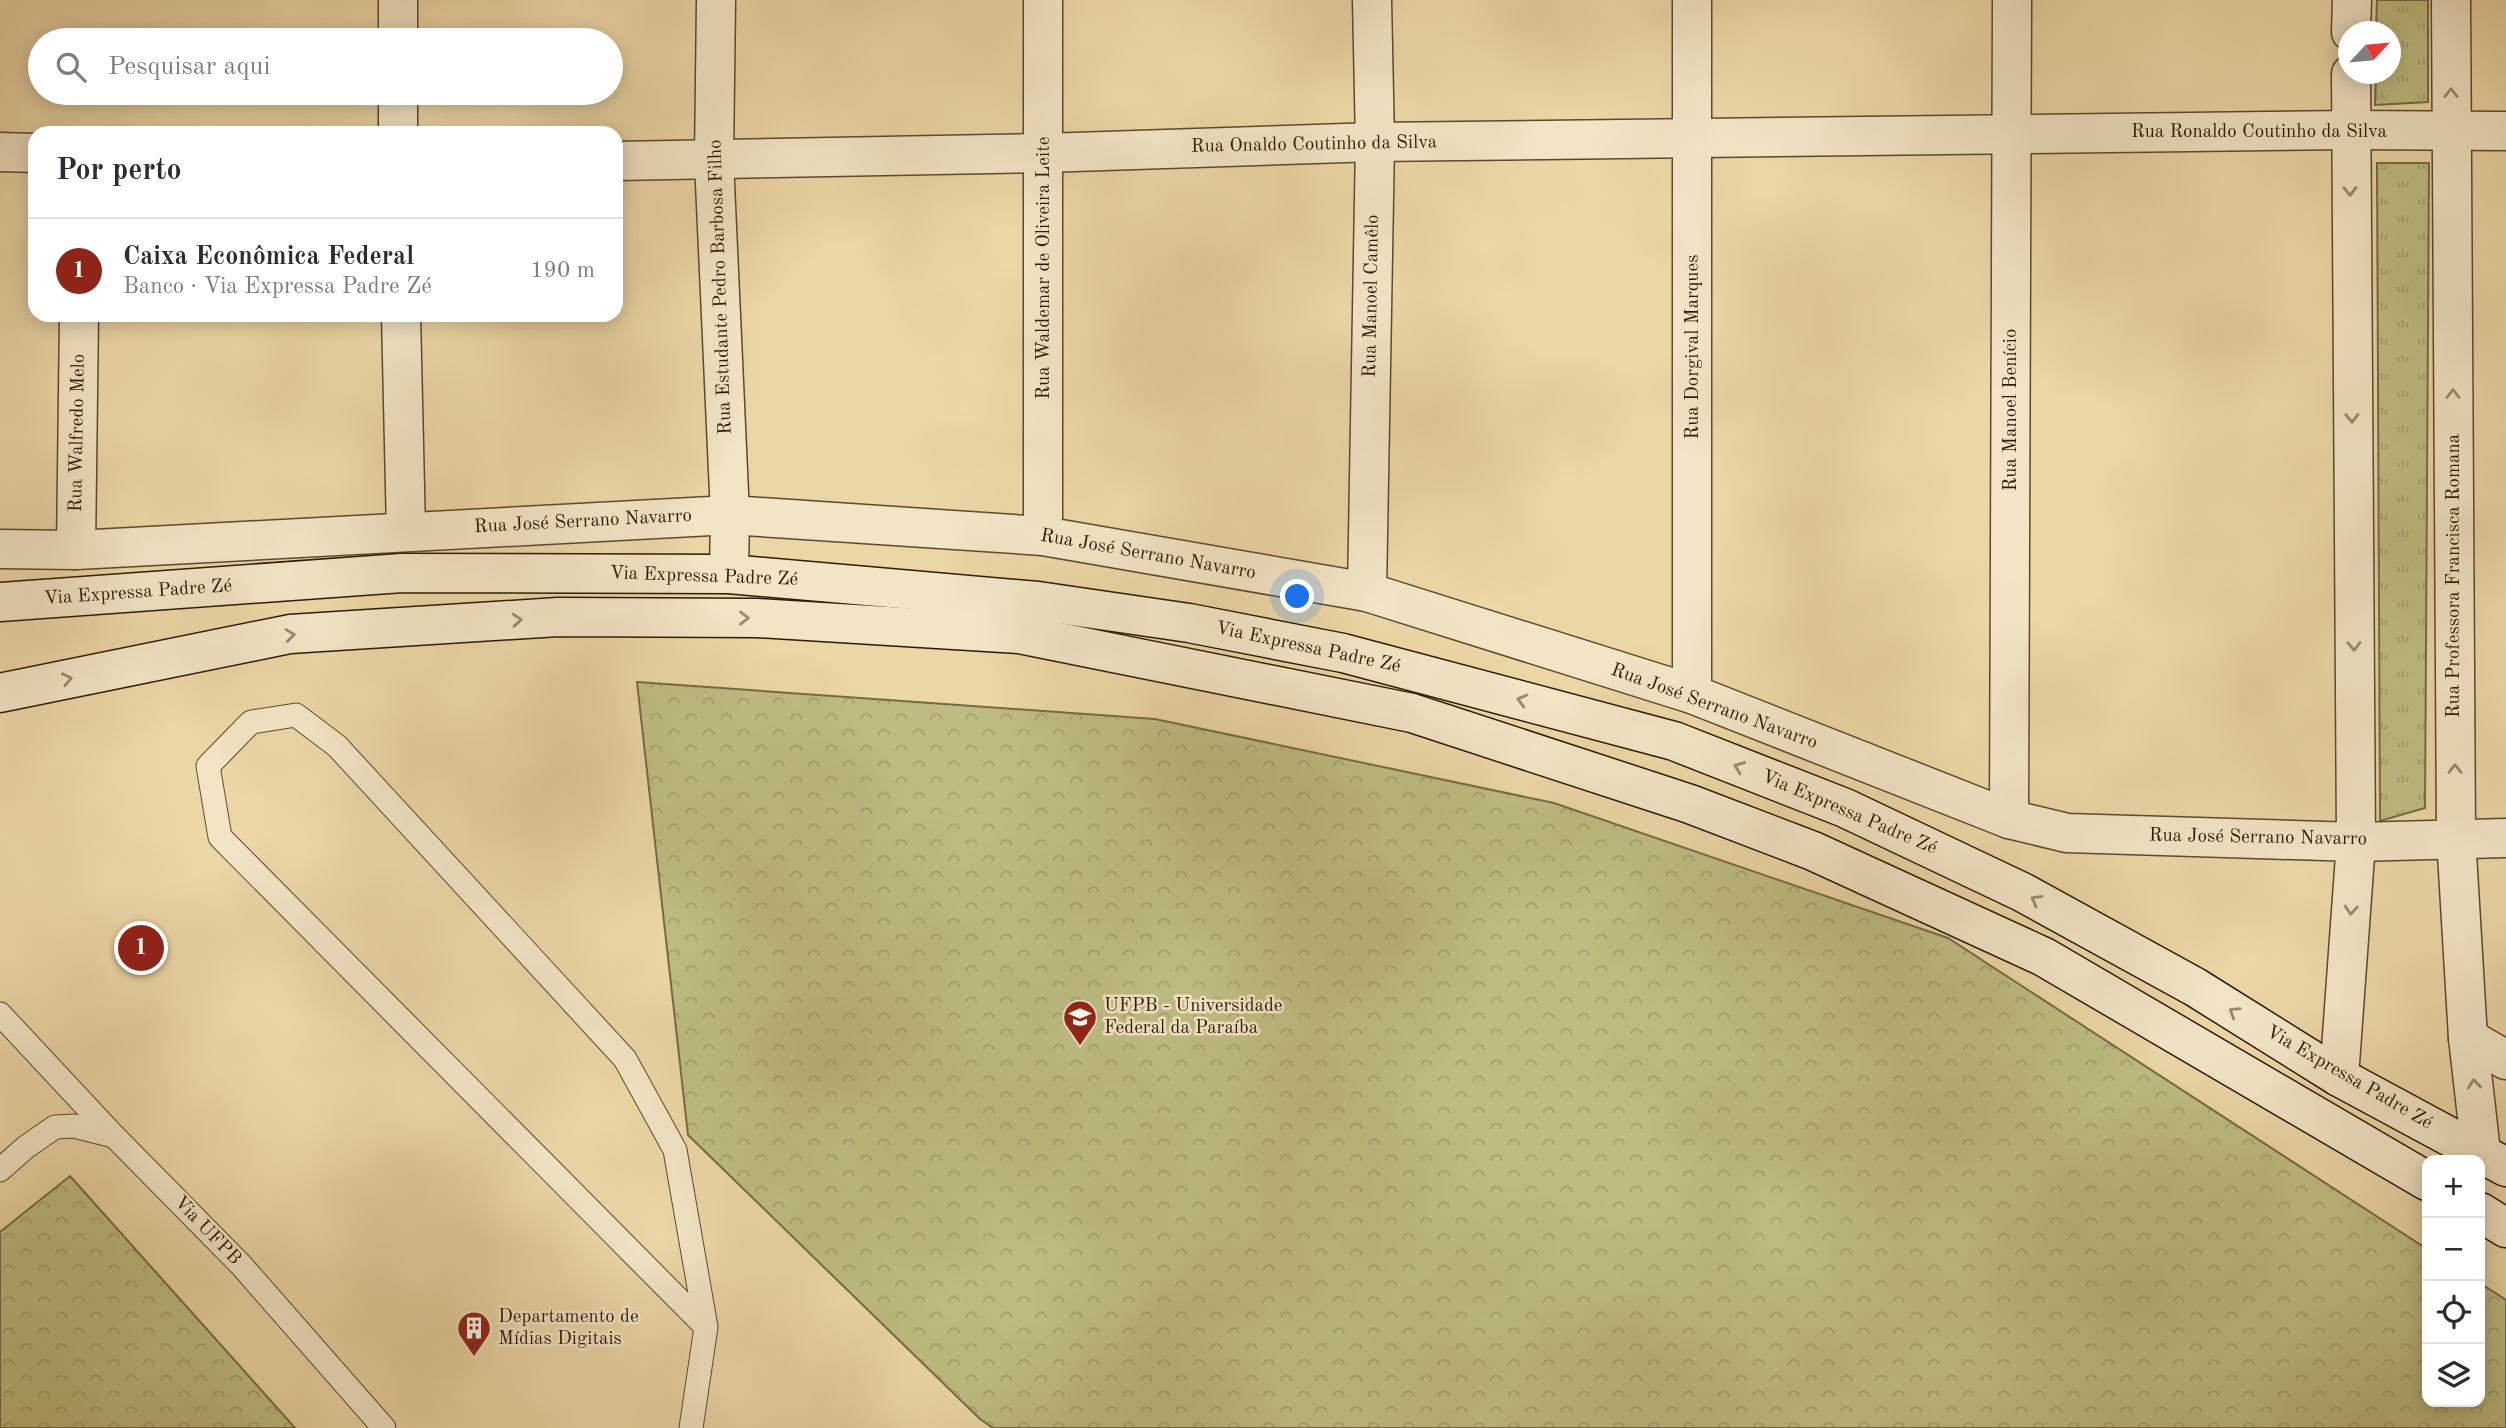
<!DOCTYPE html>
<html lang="pt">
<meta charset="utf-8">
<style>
:root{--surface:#fff;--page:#f7f7f7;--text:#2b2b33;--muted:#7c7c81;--line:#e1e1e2;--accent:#8f2418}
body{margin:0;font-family:"Old Standard TT",serif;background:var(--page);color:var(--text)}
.controls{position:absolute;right:21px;bottom:21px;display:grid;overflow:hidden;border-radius:14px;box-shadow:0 4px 18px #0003}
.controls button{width:63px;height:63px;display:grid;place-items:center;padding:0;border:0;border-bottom:2px solid var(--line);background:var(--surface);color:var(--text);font:35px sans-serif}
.compass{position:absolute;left:2338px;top:21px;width:63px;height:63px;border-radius:50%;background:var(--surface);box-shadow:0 4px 18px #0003;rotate:64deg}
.you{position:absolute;left:1298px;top:597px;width:24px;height:24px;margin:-18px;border:5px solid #fff;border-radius:50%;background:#1a73e8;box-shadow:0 0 0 10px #1a73e833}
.badge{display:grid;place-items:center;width:46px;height:46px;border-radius:50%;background:var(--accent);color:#fff;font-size:23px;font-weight:700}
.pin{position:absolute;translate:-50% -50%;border:4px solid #fff;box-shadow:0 2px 7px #0006}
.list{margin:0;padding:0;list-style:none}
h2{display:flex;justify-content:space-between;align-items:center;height:91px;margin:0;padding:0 28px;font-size:30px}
h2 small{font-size:23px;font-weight:400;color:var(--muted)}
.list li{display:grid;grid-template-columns:46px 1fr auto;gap:21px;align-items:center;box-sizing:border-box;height:105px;padding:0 28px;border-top:2px solid var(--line)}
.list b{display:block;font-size:26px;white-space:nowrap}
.list p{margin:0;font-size:23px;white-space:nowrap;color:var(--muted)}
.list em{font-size:23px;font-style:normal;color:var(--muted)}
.icon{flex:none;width:38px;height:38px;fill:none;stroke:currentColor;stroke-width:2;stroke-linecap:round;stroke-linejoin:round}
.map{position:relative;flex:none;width:2506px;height:1428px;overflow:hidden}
.search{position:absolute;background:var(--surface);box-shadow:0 4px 18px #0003;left:28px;top:28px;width:595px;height:77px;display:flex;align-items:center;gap:18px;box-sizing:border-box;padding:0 24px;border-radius:38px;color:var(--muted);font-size:26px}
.panel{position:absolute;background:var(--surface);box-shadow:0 4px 18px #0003;left:28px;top:126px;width:595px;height:196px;border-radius:21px}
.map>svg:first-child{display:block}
</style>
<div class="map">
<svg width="2506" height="1428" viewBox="0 0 2506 1428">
<defs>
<pattern id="forest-crowns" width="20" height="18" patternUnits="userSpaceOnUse" patternTransform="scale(1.75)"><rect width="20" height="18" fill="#bebc82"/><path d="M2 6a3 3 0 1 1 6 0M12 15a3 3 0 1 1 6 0" fill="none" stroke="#a4a16f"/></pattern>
<pattern id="park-tufts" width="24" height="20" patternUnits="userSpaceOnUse" patternTransform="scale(1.75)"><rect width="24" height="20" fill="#bebc82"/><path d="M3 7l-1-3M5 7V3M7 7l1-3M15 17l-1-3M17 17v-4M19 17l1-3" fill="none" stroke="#a4a16f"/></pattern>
</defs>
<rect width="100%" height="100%" fill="#ebd6a6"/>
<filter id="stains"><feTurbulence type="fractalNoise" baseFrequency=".00286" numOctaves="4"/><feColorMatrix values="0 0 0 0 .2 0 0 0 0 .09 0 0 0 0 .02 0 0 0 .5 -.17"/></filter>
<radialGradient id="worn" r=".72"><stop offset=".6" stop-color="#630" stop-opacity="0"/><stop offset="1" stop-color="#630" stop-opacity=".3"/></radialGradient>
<g fill="url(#forest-crowns)" stroke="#766b44" stroke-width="2">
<polygon points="637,682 1155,719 1554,803 1948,938 2427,1249 2427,1402 2480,1402 2480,1283 2506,1300 2506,1428 993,1428 980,1419 688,1135"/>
<polygon points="70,1176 295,1428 0,1428 0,1232"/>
</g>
<g fill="url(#park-tufts)" stroke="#766b44" stroke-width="2">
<polygon points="2377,0 2428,0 2428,102 2375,105 2376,74 2390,74 2390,32 2376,31"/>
<polygon points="2377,163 2429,163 2425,808 2380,821"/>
</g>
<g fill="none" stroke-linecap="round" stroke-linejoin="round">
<g stroke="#5c492d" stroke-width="25">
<g id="service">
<polyline points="0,1014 112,1134"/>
<polyline points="0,1170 26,1147 55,1127 74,1126 114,1136 241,1265 384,1428"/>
<polyline points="691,1428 706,1327 675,1150 625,1059 337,746 296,715 251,722 208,766 220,837 706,1327"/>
</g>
</g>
<g stroke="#5c492d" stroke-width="41">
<g id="minor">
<polyline points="398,0 398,40"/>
<polyline points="716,0 714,161 730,515 729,574"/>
<polyline points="1043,0 1043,536"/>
<polyline points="2451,0 2456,837 2468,1038 2481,1152"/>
<polyline points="2351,32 2352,0"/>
<polyline points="398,93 398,133"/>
<polyline points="0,152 35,153"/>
<polyline points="616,161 1044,153 1375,142 2350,130 2506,131"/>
<polyline points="401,315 406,531"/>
<polyline points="0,549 76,550 730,515 1043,536 1367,592 1692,694 2009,819 2067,833 2356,842 2506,838"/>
<polyline points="76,550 79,315"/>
<polyline points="1367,592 1375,142 1372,0"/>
<polyline points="1692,694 1692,0"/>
<polyline points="2009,819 2012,0"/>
<polyline points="2468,1038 2506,1060"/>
<polyline points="2339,1077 2356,842 2351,74"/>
</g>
</g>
<g stroke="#2d1a05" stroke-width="41">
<g id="secondary">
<polyline points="0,602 402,573 729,574 1038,601 1189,623 1343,653 1674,741 1845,808 2022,892 2195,987 2339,1077 2506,1167"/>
<polyline points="0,693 290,634 558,617 757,618 1019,634 1412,713 1690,804 1813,851 2044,957 2427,1181"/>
<polyline points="2480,1212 2506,1228"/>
</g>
</g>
<use href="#service" stroke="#f2e4c5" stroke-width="23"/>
<use href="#minor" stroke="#f2e4c5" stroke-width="38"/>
<use href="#secondary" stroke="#f2e4c5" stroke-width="38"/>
</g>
<defs><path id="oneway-chevron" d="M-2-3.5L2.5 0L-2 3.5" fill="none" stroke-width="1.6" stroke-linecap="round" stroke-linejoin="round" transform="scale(1.75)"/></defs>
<g stroke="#99896f">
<use href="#oneway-chevron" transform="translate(2451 93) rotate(-90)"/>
<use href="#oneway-chevron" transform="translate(2350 191) rotate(89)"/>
<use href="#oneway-chevron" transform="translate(2453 394) rotate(-90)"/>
<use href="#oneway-chevron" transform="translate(2352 418) rotate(89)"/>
<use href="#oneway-chevron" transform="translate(744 618)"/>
<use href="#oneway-chevron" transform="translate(517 620) rotate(-4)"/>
<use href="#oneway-chevron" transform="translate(290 635) rotate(-7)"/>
<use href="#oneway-chevron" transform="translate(2354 646) rotate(89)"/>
<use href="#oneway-chevron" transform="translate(67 679) rotate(-12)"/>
<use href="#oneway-chevron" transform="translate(1522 700) rotate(-165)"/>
<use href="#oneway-chevron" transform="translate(1739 767) rotate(-159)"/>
<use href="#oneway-chevron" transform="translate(2455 769) rotate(-90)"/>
<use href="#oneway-chevron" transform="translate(2036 900) rotate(-151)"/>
<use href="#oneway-chevron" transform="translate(2351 910) rotate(94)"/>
<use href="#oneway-chevron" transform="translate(2234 1012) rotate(-148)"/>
<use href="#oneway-chevron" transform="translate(2474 1084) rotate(-96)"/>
</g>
<defs>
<g id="university-pin" transform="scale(1.75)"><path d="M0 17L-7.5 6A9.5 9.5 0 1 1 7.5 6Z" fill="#8f2418" stroke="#f2e4c5"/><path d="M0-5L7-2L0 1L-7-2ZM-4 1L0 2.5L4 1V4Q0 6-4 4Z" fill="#fff"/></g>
<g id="building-pin" transform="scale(1.75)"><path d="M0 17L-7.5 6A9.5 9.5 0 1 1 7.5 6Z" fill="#8f2418" stroke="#f2e4c5"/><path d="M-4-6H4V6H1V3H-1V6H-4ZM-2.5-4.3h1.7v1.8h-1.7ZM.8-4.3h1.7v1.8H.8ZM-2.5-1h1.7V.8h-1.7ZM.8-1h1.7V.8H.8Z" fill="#fff"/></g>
</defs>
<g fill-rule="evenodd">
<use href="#university-pin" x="1080" y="1017"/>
<use href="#building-pin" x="474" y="1328"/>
</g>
<g text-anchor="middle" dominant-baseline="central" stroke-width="5" stroke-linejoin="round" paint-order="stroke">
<g font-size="19" fill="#2d1a05" stroke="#f2e4c5">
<text x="2259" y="132">Rua Ronaldo Coutinho da Silva</text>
<text transform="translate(1314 145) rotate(-1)">Rua Onaldo Coutinho da Silva</text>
<text transform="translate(1044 268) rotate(-90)">Rua Waldemar de Oliveira Leite</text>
<text transform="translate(721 287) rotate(-92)">Rua Estudante Pedro Barbosa Filho</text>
<text transform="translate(1372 296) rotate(-89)">Rua Manoel Camêlo</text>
<text transform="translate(1693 347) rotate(-90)">Rua Dorgival Marques</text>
<text transform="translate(2011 410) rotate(-90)">Rua Manoel Benício</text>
<text transform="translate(78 433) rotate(-89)">Rua Walfredo Melo</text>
<text transform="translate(583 522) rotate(-3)">Rua José Serrano Navarro</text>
<text transform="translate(1148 555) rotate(10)">Rua José Serrano Navarro</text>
<text transform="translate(2454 576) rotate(-90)">Rua Professora Francisca Romana</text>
<text transform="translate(704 577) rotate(2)">Via Expressa Padre Zé</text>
<text transform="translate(138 593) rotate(-4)">Via Expressa Padre Zé</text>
<text transform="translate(1308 648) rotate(12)">Via Expressa Padre Zé</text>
<text transform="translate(1714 707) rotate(20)">Rua José Serrano Navarro</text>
<text transform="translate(1849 813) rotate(23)">Via Expressa Padre Zé</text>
<text transform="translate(2258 838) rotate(1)">Rua José Serrano Navarro</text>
<text transform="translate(2349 1078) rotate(30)">Via Expressa Padre Zé</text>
<text transform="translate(207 1231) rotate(46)">Via UFPB</text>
</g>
<g font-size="19" fill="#2d1a05" stroke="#f2e4c5" text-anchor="start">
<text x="1104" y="1006">UFPB - Universidade<tspan x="1104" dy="22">Federal da Paraíba</tspan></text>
<text x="498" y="1317">Departamento de<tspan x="498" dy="22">Mídias Digitais</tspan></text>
</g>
</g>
<rect width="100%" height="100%" filter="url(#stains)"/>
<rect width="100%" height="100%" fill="url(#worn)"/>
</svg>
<div class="controls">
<button>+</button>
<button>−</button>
<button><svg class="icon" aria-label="locate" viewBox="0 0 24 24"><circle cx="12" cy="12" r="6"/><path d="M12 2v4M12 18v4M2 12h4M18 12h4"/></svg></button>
<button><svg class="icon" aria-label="layers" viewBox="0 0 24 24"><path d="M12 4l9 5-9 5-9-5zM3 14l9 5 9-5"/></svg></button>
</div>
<svg class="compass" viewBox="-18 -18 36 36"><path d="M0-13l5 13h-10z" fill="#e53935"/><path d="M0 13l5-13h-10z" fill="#7c7c81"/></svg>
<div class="you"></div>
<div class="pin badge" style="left:141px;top:948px">1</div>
<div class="search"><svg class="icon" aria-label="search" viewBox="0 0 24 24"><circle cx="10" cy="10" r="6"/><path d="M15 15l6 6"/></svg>Pesquisar aqui</div>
<section class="panel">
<h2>Por perto<small></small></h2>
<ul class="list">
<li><span class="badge">1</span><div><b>Caixa Econômica Federal</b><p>Banco · Via Expressa Padre Zé</p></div><em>190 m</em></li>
</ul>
</section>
</div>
